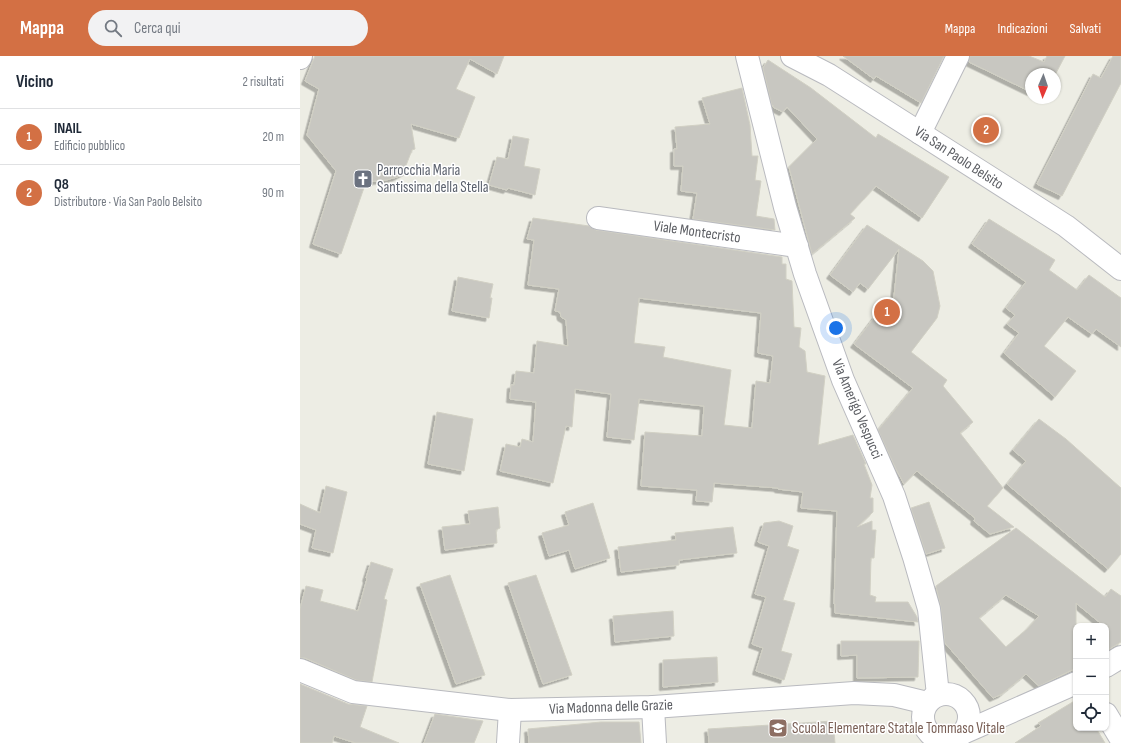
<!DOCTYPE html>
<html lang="it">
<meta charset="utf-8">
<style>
:root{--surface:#fff;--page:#f2f2f3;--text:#1f2937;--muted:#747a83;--line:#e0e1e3;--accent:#d37044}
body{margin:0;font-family:"Sofia Sans Condensed",sans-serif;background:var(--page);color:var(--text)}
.controls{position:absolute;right:12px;bottom:12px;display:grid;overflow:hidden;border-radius:8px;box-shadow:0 1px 3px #0004}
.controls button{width:36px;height:36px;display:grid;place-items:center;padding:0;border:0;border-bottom:1px solid var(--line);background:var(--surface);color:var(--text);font:20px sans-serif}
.compass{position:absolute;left:725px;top:12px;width:36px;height:36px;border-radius:50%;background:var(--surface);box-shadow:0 1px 3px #0004;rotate:182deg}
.you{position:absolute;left:536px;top:272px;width:14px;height:14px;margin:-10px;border:3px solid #fff;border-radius:50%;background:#1a73e8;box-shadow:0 0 0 6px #1a73e833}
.badge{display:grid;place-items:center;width:26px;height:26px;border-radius:50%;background:var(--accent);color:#fff;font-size:13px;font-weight:700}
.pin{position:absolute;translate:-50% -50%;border:2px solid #fff;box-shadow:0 1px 4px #0006}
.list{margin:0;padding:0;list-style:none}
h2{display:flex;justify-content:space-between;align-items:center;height:52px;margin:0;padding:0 16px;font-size:17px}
h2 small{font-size:13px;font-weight:400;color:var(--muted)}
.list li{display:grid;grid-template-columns:26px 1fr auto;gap:12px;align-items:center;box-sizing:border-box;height:56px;padding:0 16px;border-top:1px solid var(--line)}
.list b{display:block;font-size:15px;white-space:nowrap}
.list p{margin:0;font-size:13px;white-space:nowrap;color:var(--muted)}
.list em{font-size:13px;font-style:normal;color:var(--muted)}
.icon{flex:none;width:22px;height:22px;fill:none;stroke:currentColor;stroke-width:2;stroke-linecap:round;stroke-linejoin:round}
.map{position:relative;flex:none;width:821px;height:687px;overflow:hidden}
header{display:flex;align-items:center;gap:24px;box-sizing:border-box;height:56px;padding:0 20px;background:var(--accent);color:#fff}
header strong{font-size:19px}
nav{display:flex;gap:22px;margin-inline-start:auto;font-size:14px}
.search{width:280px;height:36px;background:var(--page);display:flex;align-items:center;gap:10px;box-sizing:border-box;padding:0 14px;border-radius:22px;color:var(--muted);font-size:15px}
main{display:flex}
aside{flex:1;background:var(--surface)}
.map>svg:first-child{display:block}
</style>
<header>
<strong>Mappa</strong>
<div class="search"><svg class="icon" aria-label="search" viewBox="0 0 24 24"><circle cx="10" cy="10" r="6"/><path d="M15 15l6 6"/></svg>Cerca qui</div>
<nav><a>Mappa</a><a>Indicazioni</a><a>Salvati</a></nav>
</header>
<main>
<aside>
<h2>Vicino<small>2 risultati</small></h2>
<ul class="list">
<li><span class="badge">1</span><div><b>INAIL</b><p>Edificio pubblico</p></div><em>20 m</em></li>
<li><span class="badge">2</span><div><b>Q8</b><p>Distributore · Via San Paolo Belsito</p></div><em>90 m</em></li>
</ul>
</aside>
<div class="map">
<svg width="821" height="687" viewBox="0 0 821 687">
<defs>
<filter id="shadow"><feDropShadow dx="-3.5" dy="3.5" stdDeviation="0" flood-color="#0004"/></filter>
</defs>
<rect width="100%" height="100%" fill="#edede4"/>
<g fill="#c8c7c1" stroke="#d1d0c4" fill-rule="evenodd" filter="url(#shadow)">
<polygon points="15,0 204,0 197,18 170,3 156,33 175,41 159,82 111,68 115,93 112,94 105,112 108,115 97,121 86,124 66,126 41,198 13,188 36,115 7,79 19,33 5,25"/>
<polygon points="543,0 644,0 621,47 576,20 574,23"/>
<polygon points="670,0 729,0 744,6 747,0 765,0 755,19 731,18 731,36 669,6"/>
<polygon points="813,0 821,0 821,27 762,140 737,128 793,18 801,22"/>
<polygon points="468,4 511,32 576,82 578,78 649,121 622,162 576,130 550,158 555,162 512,198 489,111 517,83 487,51 483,56 473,51 473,49 472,50 463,12"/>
<polygon points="442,32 450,69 452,100 458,100 455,124 461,125 456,160 474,163 475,174 393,163 397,137 381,135 383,110 374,110 374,93 377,93 375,71 410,68 402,42"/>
<polygon points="213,80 229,83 224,110 240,113 235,139 208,132 207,134 189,129 197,101 208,103"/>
<path d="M233,162L289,170L296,174L482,201V208H486V223L492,225L494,271L501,272L499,291L505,295L507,316L525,320L518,389L553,379L566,408H564L572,429L570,442H573V456L557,471L572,465V474H576L574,502H571L570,539L576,541L575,546H608L617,561L618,566L535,557V548H534L537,455L501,452L503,436L478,433V432L414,427L412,446L396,445L397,434L341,430L345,376L402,380L404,350L339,343L334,384L307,381L311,338L275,333L272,371L266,370L253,427L200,415L206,388L220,391L222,383L233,386L236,346L210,343L211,329H214L216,315L234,317L237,285L268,290L266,264L261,261L260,256L255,255L259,233L228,229L234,184L227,183ZM339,242L461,257L458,297L473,300L470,327L456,325L452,372L424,369L431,314L363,301L365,291L334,287Z"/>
<polygon points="689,163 755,204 749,214 777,234 789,219 821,242 821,291 796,273 792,278 768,261 744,290 776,315 755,341 704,297 719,277 707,268 715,259 706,252 726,226 672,188"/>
<polygon points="567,169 623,205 633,215 640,250 637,262 611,296 647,324 643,330 673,366 660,377 703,432 687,450 714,471 690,478 674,465 675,462 617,415 604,428 596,413 578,374 613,332 554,288 576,259 591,270 599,193 568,233 560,227 553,236 530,219"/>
<polygon points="158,221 193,228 190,242 192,242 189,262 152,255"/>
<polygon points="137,356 173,363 164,415 128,408"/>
<polygon points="739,363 766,383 821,432 821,498 808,513 707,428 726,405 713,394"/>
<polygon points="26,430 47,436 33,497 12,492 16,474 0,468 0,448 20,457"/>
<polygon points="629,446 645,492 626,498 611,452"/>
<polygon points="293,447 310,502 275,513 269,494 249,500 242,477 269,469 265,456"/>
<polygon points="198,451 200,472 196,474 197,487 145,494 142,471 170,468 168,455"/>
<polygon points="479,465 493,470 487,490 499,494 483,544 495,547 481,595 492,598 484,624 456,615 463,592 452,588 466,541 455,538 469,490 458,486 464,467"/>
<polygon points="433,471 437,497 379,504 379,509 321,516 318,491 376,484 375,477"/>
<path d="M716,472L805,541L811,533L821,540V586L806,595V570H804L776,547V612L739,630L726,618L702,638L693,642L645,587L641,552L636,530ZM706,539L739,560L727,573L706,591L679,562Z"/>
<polygon points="71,506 93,513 84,543 87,544 72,626 56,624 5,602 0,602 0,553 6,530 23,534 20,545 58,555 67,523 66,522"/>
<polygon points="150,519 185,619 156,628 120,528"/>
<polygon points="236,519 272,619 243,628 208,527"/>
<polygon points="373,555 374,580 315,586 313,560"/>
<polygon points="541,585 619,585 618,621 557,622 557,599 541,600"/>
<polygon points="417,601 418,626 363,631 363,604"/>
<polygon points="0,628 48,648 67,650 60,671 99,687 56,687 34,680 32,687 0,687"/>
<polygon points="776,644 776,672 796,672 805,687 715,687 741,670 738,667"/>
<polygon points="135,658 183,665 174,687 124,687"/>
<polygon points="533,665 535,687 409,687 408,673"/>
<polygon points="301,666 339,666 341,687 229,687 228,673"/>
</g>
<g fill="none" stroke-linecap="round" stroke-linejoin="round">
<g stroke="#b9babf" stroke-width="24">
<g id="minor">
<polyline points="447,0 485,151 505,218 543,324 594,440 614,501 629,553 638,639"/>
<polyline points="492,0 529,19 766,170 821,213"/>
<polyline points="0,2 1,0"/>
<polyline points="620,77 658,0"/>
<polyline points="298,162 497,190"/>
<polyline points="806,610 821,601"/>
<polyline points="0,614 53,636 210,654 353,651 554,637 594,639 627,647"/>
<circle cx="646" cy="661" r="23"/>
<polyline points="353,651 355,687"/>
<polyline points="806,658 821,683"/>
<polyline points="665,676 776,627"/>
<polyline points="208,687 210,654"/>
</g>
</g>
<use href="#minor" stroke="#fff" stroke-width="22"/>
</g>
<defs>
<g id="church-square" transform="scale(1)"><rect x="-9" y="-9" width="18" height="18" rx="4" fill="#6b7280" stroke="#fff"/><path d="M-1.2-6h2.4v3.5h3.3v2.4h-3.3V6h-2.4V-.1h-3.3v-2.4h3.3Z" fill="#fff"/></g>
<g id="school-square" transform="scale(1)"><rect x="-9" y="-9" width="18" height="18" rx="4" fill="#8d6e63" stroke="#fff"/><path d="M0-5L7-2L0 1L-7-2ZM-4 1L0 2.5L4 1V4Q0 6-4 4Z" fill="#fff"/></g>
</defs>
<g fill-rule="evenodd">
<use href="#church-square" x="63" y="123"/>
<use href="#school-square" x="478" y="672"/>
</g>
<g text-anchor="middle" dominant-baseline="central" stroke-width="3" stroke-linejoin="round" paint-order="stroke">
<g font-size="15" fill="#5c5e63" stroke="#fff">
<text transform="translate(659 102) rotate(33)">Via San Paolo Belsito</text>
<text transform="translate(397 176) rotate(8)">Viale Montecristo</text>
<text transform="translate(557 353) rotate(67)">Via Amerigo Vespucci</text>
<text transform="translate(311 651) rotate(-2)">Via Madonna delle Grazie</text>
</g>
<g font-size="15" fill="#5b616d" stroke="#fff" text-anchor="start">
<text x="77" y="114">Parrocchia Maria<tspan x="77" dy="17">Santissima della Stella</tspan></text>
</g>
<g font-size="15" fill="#785e54" stroke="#fff" text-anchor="start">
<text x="492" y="672">Scuola Elementare Statale Tommaso Vitale</text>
</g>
</g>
</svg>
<div class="controls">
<button>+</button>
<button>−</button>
<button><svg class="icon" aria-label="locate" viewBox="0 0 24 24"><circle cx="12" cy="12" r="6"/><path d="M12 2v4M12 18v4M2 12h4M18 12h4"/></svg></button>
</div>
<svg class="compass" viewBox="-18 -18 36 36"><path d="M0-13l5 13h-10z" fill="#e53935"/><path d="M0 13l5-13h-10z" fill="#747a83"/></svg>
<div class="you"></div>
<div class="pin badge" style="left:587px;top:256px">1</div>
<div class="pin badge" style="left:686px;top:74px">2</div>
</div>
</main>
